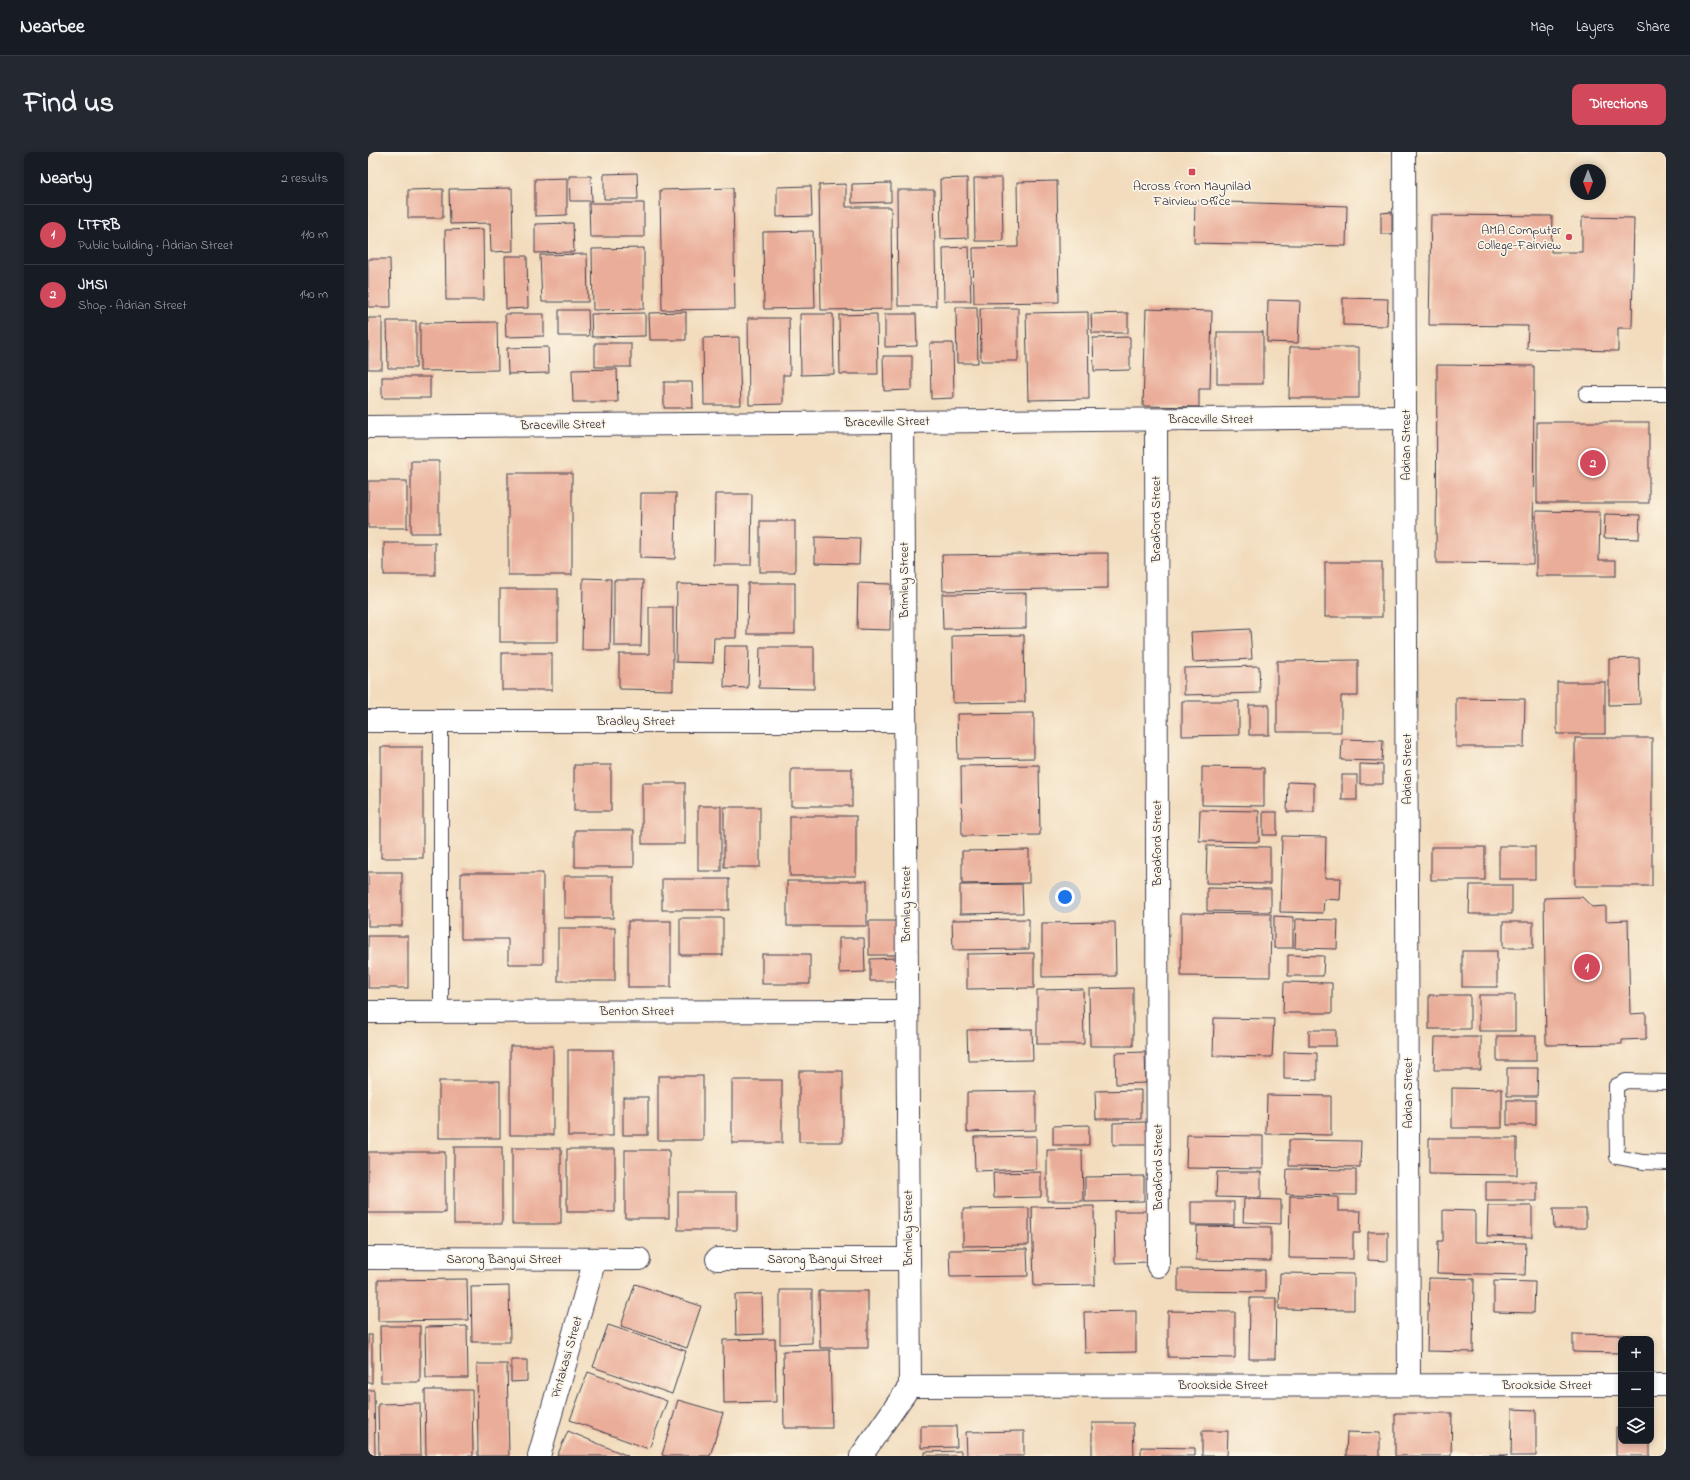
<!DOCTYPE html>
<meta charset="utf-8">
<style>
:root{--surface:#171b24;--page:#242831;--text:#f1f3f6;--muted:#9ea1a6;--line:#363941;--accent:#d1495b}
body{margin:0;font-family:"Indie Flower",sans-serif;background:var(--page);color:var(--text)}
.controls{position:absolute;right:12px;bottom:12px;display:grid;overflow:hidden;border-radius:8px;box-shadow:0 2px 6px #0003}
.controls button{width:36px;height:36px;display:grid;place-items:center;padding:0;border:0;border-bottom:1px solid var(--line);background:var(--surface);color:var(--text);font:20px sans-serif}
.compass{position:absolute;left:1202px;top:12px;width:36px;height:36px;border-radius:50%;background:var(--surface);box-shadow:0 2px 6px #0003;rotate:180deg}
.you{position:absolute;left:697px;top:745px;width:14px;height:14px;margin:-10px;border:3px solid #fff;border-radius:50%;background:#1a73e8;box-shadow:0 0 0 6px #1a73e833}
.badge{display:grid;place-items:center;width:26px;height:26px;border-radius:50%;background:var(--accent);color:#fff;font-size:13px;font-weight:700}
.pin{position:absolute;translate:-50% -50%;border:2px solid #fff;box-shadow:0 1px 4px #0006}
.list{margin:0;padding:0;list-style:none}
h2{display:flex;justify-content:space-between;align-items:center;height:52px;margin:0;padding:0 16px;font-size:17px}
h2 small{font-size:13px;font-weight:400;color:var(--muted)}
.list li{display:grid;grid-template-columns:26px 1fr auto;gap:12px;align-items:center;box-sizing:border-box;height:60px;padding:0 16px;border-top:1px solid var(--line)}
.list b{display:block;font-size:15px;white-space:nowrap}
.list p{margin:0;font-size:13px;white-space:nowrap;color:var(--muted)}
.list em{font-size:13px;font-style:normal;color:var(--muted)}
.icon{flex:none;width:22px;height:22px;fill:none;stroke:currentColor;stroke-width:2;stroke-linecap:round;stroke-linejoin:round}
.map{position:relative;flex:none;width:1298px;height:1304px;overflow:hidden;border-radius:8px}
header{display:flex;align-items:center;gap:24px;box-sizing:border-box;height:56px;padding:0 20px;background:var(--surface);border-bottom:1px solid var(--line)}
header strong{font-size:19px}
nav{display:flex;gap:22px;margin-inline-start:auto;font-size:14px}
.intro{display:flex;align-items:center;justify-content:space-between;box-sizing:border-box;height:96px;padding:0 24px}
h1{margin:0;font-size:28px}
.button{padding:10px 18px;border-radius:8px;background:var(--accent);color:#fff;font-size:14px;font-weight:700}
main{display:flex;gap:24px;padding:0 24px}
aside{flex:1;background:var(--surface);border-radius:8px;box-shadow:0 2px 6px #0003}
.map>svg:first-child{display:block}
</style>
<header>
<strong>Nearbee</strong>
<nav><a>Map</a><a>Layers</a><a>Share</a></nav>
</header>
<div class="intro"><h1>Find us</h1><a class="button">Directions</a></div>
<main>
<aside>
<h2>Nearby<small>2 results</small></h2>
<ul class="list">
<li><span class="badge">1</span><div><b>LTFRB</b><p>Public building · Adrian Street</p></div><em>110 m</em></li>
<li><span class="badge">2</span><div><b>JMSI</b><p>Shop · Adrian Street</p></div><em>140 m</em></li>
</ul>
</aside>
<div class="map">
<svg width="1298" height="1304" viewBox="0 0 1298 1304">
<rect width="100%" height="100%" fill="#fcf5e5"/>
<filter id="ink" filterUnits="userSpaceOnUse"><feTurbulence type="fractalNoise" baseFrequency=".025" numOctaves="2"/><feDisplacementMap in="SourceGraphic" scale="8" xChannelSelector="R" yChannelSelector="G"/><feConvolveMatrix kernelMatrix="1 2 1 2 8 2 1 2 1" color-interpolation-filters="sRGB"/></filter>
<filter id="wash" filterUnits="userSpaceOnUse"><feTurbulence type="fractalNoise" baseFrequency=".012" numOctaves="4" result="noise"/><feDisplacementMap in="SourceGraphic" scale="16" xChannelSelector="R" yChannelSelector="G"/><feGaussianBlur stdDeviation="0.9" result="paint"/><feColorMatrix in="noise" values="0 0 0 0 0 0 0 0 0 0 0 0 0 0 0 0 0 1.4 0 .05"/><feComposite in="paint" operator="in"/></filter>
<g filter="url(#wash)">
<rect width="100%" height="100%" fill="#f2dcbd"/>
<g id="blocks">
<g fill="#eaad99">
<polygon points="269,21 270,47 236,47 236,22"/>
<polygon points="201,24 223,24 224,49 202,49"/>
<polygon points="199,26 199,63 167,64 167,27"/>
<polygon points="599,26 600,86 573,87 572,27"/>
<polygon points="606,26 634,26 635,89 607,89"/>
<polygon points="689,29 691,150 606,151 605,96 650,95 649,30"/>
<polygon points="523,31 523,50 484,51 484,32"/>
<polygon points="478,32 478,55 523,55 524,157 453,158 451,33"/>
<polygon points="443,34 444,64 409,65 409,35"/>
<polygon points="144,36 145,99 123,100 122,71 82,72 81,37"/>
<polygon points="365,36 367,157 294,158 292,38"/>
<polygon points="75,37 75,66 40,66 40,38"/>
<polygon points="529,38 566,38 568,154 530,154"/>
<polygon points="827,49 979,54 978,94 826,91"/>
<polygon points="221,51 276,51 276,85 222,85"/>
<polygon points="1024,60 1024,82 1013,82 1013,61"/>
<polygon points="1063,63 1184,64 1183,100 1214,100 1214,65 1266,66 1264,176 1250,176 1250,199 1159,197 1160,174 1061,173"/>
<polygon points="205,71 206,100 167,101 167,72"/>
<polygon points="115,77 116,148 78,148 77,78"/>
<polygon points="445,79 447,156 396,157 395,80"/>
<polygon points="601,95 603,149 576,149 575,96"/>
<polygon points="276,96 276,157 225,158 224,97"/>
<polygon points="219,102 220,150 174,150 172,103"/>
<polygon points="137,104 159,104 160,156 138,157"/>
<polygon points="0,107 22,107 23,155 0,155"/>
<polygon points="975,146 1020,147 1019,174 975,173"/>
<polygon points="900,148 932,149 930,191 899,190"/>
<polygon points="588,155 609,155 610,211 589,211"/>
<polygon points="612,156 650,156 650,209 613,209"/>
<polygon points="778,157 844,159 842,237 831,237 831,255 775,254"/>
<polygon points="191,158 220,158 221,184 191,184"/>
<polygon points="318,160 318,188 282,188 281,161"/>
<polygon points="720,160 721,247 660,248 658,161"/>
<polygon points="277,161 277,184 224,185 223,162"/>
<polygon points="760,161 760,181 724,181 723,162"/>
<polygon points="137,162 176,162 176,184 138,185"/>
<polygon points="432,162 465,162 466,222 433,223"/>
<polygon points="509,162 510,222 472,222 471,163"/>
<polygon points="517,162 548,162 549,194 517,195"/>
<rect x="0" y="166" width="14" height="51"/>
<polygon points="380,166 421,166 422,223 415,223 415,252 381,253"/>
<polygon points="19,169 48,169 48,216 20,216"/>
<polygon points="129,170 130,218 52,219 52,171"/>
<rect x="849" y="180" width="46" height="52"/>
<polygon points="371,185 373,253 336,253 335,186"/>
<polygon points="762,185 762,218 726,219 725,186"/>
<rect x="227" y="191" width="36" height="24"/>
<polygon points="562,191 585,191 586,246 563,247"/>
<polygon points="180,195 181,221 140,222 139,196"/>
<polygon points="922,195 991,195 991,246 921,246"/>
<polygon points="515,204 544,204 544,238 516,239"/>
<polygon points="1069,213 1166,214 1165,412 1068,411"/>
<polygon points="249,217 250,250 205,250 204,218"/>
<rect x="14" y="225" width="48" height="21"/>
<polygon points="296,230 324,230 325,256 296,256"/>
<rect x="1169" y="270" width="112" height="81"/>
<rect x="43" y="309" width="28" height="72"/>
<rect x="140" y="321" width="64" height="102"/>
<rect x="0" y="329" width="39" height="47"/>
<polygon points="273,341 308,341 307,407 272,406"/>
<polygon points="347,342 384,342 383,413 346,413"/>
<polygon points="1168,359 1232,360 1231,408 1248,408 1248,424 1168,424"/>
<polygon points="1237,362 1272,363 1271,387 1236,386"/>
<rect x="392" y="369" width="35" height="51"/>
<polygon points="447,385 492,386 491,412 447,411"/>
<rect x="16" y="391" width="51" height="32"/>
<polygon points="740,401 740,436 575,439 574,403"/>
<rect x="957" y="410" width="57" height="55"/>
<polygon points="215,426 243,427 242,498 214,498"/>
<polygon points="246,428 275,428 273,494 246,494"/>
<polygon points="380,431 427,431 427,482 379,482"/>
<polygon points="490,431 523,432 522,478 489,477"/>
<polygon points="309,432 369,433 368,486 346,486 345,511 308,510"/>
<rect x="132" y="437" width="58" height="53"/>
<polygon points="658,441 658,476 575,477 574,442"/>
<polygon points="281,455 305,455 305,538 251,537 251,502 281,502"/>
<polygon points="882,477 884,507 825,510 823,480"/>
<polygon points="656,483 657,550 585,551 584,484"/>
<polygon points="357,494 381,494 380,536 356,535"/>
<polygon points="392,495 446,495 446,537 391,536"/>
<rect x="134" y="501" width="50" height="37"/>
<polygon points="1271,506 1272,552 1241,553 1241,507"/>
<polygon points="990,508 990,544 973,544 973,580 909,580 909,509"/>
<polygon points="891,514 892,541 816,543 816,516"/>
<rect x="1189" y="530" width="48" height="52"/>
<polygon points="1088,546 1157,547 1156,595 1088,595"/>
<polygon points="814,549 871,549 871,583 814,584"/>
<rect x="881" y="553" width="20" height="30"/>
<polygon points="666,561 666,606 590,607 589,562"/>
<rect x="1207" y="586" width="77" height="148"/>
<polygon points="974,587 1015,588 1014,609 973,608"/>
<rect x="13" y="595" width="42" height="111"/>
<polygon points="992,612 1015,613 1015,632 992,632"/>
<rect x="206" y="613" width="37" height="46"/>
<polygon points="671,613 672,683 594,684 593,614"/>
<polygon points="834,615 896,616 896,654 834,653"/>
<rect x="423" y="617" width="61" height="37"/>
<rect x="974" y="623" width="15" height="25"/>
<polygon points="920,630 946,631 946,660 919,660"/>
<rect x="274" y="631" width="43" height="61"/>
<rect x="330" y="654" width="23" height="65"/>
<rect x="356" y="655" width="36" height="60"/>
<polygon points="832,658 891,659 891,690 831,689"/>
<rect x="895" y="660" width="14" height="23"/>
<rect x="422" y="664" width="66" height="60"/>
<rect x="207" y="678" width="59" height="37"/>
<polygon points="914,684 958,685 957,726 973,726 972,748 956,747 955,761 912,760"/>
<polygon points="839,694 902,695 902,732 838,731"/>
<rect x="1131" y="694" width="36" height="33"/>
<rect x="1063" y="695" width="54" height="33"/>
<polygon points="661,698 661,731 594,732 594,699"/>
<rect x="0" y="720" width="34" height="54"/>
<polygon points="93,721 175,721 175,812 140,812 140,787 93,787"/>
<rect x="196" y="724" width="49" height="42"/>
<rect x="294" y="727" width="67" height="31"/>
<rect x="419" y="729" width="80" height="45"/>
<polygon points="654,732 655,761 592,762 592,733"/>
<polygon points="1102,733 1144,733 1144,762 1101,762"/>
<polygon points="839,736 903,737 903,760 839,759"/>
<polygon points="1214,745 1224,755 1238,754 1238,769 1260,768 1262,862 1278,861 1278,887 1254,888 1254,892 1178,893 1176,746"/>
<polygon points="813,761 903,762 902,825 813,824"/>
<polygon points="906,764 925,765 925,796 906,796"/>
<rect x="312" y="766" width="43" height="37"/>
<polygon points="661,767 661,797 585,798 584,768"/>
<polygon points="928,767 970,768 969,797 927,796"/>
<rect x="260" y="769" width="43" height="66"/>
<rect x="501" y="769" width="28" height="34"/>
<polygon points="747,770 748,824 674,825 674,771"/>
<rect x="1135" y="770" width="30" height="26"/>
<rect x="190" y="776" width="57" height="53"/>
<rect x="0" y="784" width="40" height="52"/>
<polygon points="471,786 496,786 497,820 471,821"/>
<rect x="1094" y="799" width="35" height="36"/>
<polygon points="666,801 666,836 599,837 599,802"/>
<rect x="394" y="802" width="48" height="30"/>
<polygon points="920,803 956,804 955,824 920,824"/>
<polygon points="528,806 528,829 502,829 502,807"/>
<polygon points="916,830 964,831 964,861 915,861"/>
<polygon points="765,836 765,894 722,894 721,837"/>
<polygon points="715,837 716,892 669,892 669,838"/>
<rect x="1061" y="843" width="41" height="34"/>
<rect x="1111" y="843" width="36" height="36"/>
<polygon points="846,866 906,867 904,905 845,904"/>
<polygon points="664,877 665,908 600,909 599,878"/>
<rect x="941" y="878" width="27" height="16"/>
<rect x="1129" y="884" width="39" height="25"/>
<polygon points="1067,885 1113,885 1113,918 1066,918"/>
<rect x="142" y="894" width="43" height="89"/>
<rect x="200" y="898" width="45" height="86"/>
<polygon points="777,900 778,931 748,932 747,901"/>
<polygon points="916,900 949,901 949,928 916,927"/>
<polygon points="1139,916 1170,916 1169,944 1139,944"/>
<rect x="431" y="919" width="44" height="71"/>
<rect x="290" y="924" width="45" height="64"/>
<rect x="364" y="928" width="50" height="63"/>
<rect x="71" y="929" width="61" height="57"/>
<polygon points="1084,936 1134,937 1134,976 1084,976"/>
<polygon points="773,938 773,967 728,967 727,939"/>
<polygon points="668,939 668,978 599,980 599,940"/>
<polygon points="899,943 963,944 963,983 898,982"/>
<rect x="255" y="945" width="25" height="38"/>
<rect x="1139" y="948" width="29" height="25"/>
<polygon points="778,970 779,993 745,993 745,971"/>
<polygon points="721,973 721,993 685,993 685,974"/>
<polygon points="819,983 895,984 895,1017 818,1016"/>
<polygon points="668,984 668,1017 607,1019 606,985"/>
<polygon points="1061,986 1149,986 1149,1023 1061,1022"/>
<polygon points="921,988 993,989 992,1015 921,1014"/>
<rect x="86" y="995" width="48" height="77"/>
<rect x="144" y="996" width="49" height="76"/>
<rect x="199" y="997" width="48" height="63"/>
<rect x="257" y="998" width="44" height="68"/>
<polygon points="679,998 714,998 715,1049 679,1049"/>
<rect x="0" y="1000" width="77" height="61"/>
<polygon points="919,1017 988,1018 988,1043 918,1042"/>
<polygon points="673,1020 673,1045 626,1046 625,1021"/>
<polygon points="849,1020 893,1020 893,1046 848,1045"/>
<polygon points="776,1024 776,1049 717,1050 717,1025"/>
<rect x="1118" y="1030" width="51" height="19"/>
<rect x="310" y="1040" width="59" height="38"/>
<polygon points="922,1044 970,1045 970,1059 993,1059 992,1081 985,1081 985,1107 921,1106"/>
<polygon points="876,1047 913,1048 913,1072 875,1070"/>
<rect x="823" y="1050" width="43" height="23"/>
<polygon points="726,1054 727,1133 666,1134 664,1055"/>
<polygon points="1120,1054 1164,1054 1164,1085 1119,1084"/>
<polygon points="661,1056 661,1093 595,1094 595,1057"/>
<polygon points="1185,1057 1218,1057 1218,1076 1186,1076"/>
<polygon points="1075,1058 1107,1059 1107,1090 1158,1091 1157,1123 1069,1121 1070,1089 1075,1089"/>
<polygon points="746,1059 780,1059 781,1110 747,1111"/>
<polygon points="829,1074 903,1075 903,1109 828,1108"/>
<polygon points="1000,1080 1020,1080 1020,1109 1000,1108"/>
<polygon points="659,1097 660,1124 582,1125 581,1098"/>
<polygon points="810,1117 897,1118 897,1140 810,1139"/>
<polygon points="912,1121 986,1122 986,1158 911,1157"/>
<polygon points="1061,1126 1106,1127 1105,1200 1059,1199"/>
<polygon points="99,1127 100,1168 10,1169 10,1128"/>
<polygon points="1126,1129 1167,1130 1166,1161 1126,1160"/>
<polygon points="267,1132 333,1154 319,1196 253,1174"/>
<polygon points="141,1134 142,1190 104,1190 103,1135"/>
<polygon points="412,1138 444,1138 444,1191 412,1192"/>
<polygon points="451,1139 500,1139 500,1196 452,1196"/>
<polygon points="394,1142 395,1182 368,1183 367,1143"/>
<polygon points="882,1146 908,1146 907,1207 881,1207"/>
<polygon points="768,1159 768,1200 717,1201 716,1160"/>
<polygon points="800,1159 867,1160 867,1206 800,1205"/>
<polygon points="240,1173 318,1199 304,1242 225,1215"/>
<polygon points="12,1174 52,1174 52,1230 13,1230"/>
<polygon points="99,1174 100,1226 58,1226 57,1175"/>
<polygon points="1205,1182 1257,1183 1257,1187 1253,1187 1253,1201 1205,1200"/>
<rect x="0" y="1183" width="4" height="48"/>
<polygon points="407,1187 408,1250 356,1251 355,1188"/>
<polygon points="462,1198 464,1276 416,1276 415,1199"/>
<polygon points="143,1208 159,1208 159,1229 143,1230"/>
<polygon points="109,1212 139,1212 141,1304 110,1304"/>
<polygon points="220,1220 299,1249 281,1297 202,1268"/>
<polygon points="0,1238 6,1238 7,1304 0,1304"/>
<polygon points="57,1238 104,1238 105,1304 58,1304"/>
<polygon points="310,1248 355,1261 342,1304 298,1304 294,1303"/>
<polygon points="52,1251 53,1304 11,1304 10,1252"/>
<polygon points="1144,1257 1168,1258 1168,1304 1143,1304"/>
<polygon points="1027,1261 1084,1261 1083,1304 1027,1304"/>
<polygon points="724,1271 765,1271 766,1304 724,1304"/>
<polygon points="553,1274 588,1274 589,1295 553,1296"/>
<polygon points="1248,1275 1253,1275 1253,1289 1282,1289 1282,1304 1248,1304"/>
<polygon points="200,1279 260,1304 189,1304"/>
<polygon points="656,1279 656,1304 599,1304 598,1280"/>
<polygon points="834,1279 860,1279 859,1304 834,1304"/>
<polygon points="979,1280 1012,1281 1012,1304 978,1304"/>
<polygon points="773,1295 827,1296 827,1304 773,1304"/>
<polygon points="593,1299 593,1304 557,1304 557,1300"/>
<rect x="1101" y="1303" width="38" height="1"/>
</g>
</g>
</g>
<g filter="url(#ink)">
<use href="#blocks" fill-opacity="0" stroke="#413e4e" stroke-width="1"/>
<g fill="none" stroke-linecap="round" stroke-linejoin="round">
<g stroke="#413e4e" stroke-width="16">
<g id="service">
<polyline points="1218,242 1298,242"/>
<polyline points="73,569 73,860"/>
<polyline points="1298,930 1258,929 1248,934 1249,1005 1275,1010 1298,1011"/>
</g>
</g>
<g stroke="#413e4e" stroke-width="24">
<g id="minor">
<polyline points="1036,0 1041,1233"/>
<polyline points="788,268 790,1114"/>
<polyline points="535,270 542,1234"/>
<polyline points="0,275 1038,265"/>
<polyline points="0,569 537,569"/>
<polyline points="0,860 539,859"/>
<polyline points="0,1106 271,1107"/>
<polyline points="349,1107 541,1107"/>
<polyline points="1283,1233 1298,1233"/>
<polyline points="542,1234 1253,1233"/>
<polyline points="171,1304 227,1107"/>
<polyline points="493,1304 542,1234"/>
</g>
</g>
<use href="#service" stroke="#fff" stroke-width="14"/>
<use href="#minor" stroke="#fff" stroke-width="22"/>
</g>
</g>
<g fill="#d1495b" stroke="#fcf5e5" stroke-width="1.5">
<rect x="820" y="16" width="8" height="8" rx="2"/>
<circle cx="1201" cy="85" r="4"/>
</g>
<g text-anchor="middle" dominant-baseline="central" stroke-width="3.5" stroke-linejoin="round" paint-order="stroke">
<g font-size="13" fill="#22223b" stroke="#fcf5e5">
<text x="824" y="34">Across from Maynilad<tspan x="824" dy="15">Fairview Office</tspan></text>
<text x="1193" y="78" text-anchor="end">AMA Computer<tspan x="1193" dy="15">College-Fairview</tspan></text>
</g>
<g font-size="13" fill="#22223b" stroke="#fcf5e5">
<text x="843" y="267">Braceville Street</text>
<text transform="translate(519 270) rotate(-1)">Braceville Street</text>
<text transform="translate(195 273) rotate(-1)">Braceville Street</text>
<text transform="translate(1038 293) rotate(-90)">Adrian Street</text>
<text transform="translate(788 367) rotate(-90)">Bradford Street</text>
<text transform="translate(536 428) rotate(-90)">Brimley Street</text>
<text x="268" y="569">Bradley Street</text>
<text transform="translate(1039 617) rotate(-90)">Adrian Street</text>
<text transform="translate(789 691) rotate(-90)">Bradford Street</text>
<text transform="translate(538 752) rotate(-90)">Brimley Street</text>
<text x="269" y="859">Benton Street</text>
<text transform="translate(1040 941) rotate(-90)">Adrian Street</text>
<text transform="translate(790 1015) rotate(-90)">Bradford Street</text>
<text transform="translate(540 1076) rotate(-90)">Brimley Street</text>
<text x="136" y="1107">Sarong Bangui Street</text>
<text x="457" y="1107">Sarong Bangui Street</text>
<text transform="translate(199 1205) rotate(-74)">Pintakasi Street</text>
<text x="855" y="1233">Brookside Street</text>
<text x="1179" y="1233">Brookside Street</text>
</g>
</g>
</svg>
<div class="controls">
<button>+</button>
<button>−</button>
<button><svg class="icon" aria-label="layers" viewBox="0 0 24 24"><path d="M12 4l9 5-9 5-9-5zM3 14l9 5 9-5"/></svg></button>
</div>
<svg class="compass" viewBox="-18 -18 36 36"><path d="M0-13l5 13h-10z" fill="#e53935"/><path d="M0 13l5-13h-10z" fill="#9ea1a6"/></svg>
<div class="you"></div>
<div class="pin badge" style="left:1219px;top:815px">1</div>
<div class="pin badge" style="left:1225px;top:311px">2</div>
</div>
</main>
